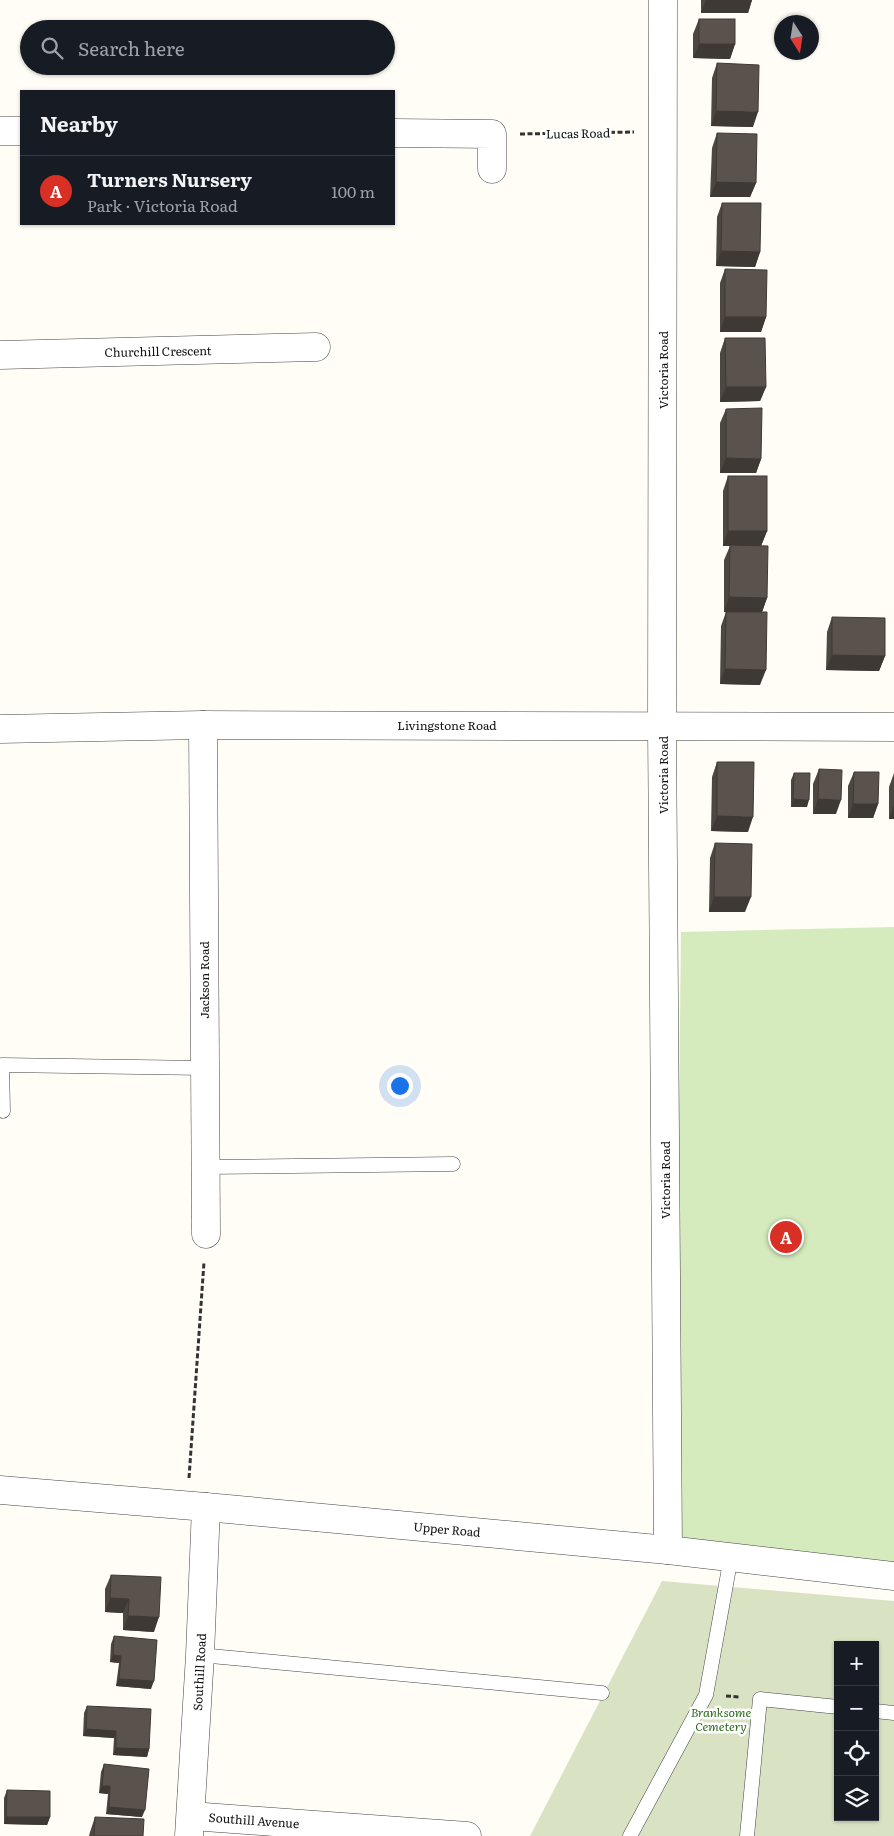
<!DOCTYPE html>
<meta charset="utf-8">
<style>
:root{--surface:#171b24;--page:#20242c;--text:#f1f3f6;--muted:#9ea1a6;--line:#363941;--accent:#d93025}
body{margin:0;font-family:Literata,serif;background:var(--page);color:var(--text)}
.controls{position:absolute;right:15px;bottom:15px;display:grid;overflow:hidden;border-radius:0px;box-shadow:0 1px 4px #0004}
.controls button{width:45px;height:45px;display:grid;place-items:center;padding:0;border:0;border-bottom:1px solid var(--line);background:var(--surface);color:var(--text);font:25px sans-serif}
.compass{position:absolute;left:774px;top:15px;width:45px;height:45px;border-radius:50%;background:var(--surface);box-shadow:0 1px 4px #0004;rotate:168deg}
.you{position:absolute;left:399px;top:1085px;width:18px;height:18px;margin:-12px;border:4px solid #fff;border-radius:50%;background:#1a73e8;box-shadow:0 0 0 8px #1a73e833}
.badge{display:grid;place-items:center;width:32px;height:32px;border-radius:50%;background:var(--accent);color:#fff;font-size:16px;font-weight:700}
.pin{position:absolute;translate:-50% -50%;border:2px solid #fff;box-shadow:0 1px 5px #0006}
.list{margin:0;padding:0;list-style:none}
h2{display:flex;justify-content:space-between;align-items:center;height:65px;margin:0;padding:0 20px;font-size:21px}
h2 small{font-size:16px;font-weight:400;color:var(--muted)}
.list li{display:grid;grid-template-columns:32px 1fr auto;gap:15px;align-items:center;box-sizing:border-box;height:70px;padding:0 20px;border-top:1px solid var(--line)}
.list b{display:block;font-size:19px;white-space:nowrap}
.list p{margin:0;font-size:16px;white-space:nowrap;color:var(--muted)}
.list em{font-size:16px;font-style:normal;color:var(--muted)}
.icon{flex:none;width:28px;height:28px;fill:none;stroke:currentColor;stroke-width:2;stroke-linecap:round;stroke-linejoin:round}
.map{position:relative;flex:none;width:894px;height:1836px;overflow:hidden}
.search{position:absolute;background:var(--surface);box-shadow:0 1px 4px #0004;left:20px;top:20px;width:375px;height:55px;display:flex;align-items:center;gap:12px;box-sizing:border-box;padding:0 18px;border-radius:28px;color:var(--muted);font-size:19px}
.panel{position:absolute;background:var(--surface);box-shadow:0 1px 4px #0004;left:20px;top:90px;width:375px;height:135px;border-radius:0px}
.map>svg:first-child{display:block}
</style>
<div class="map">
<svg width="894" height="1836" viewBox="0 0 894 1836">
<rect width="100%" height="100%" fill="#fffdf5"/>
<polygon fill="#d5ebbd" points="894,927 894,1565 674,1542 681,932"/>
<path fill="#d9e3c4" fill-rule="evenodd" d="M662,1581L894,1601V1836H530ZM838,1645H875V1817H838Z"/>
<g fill="none" stroke-linecap="round" stroke-linejoin="round">
<g stroke="#444" stroke-width="15">
<g id="lane">
<polyline points="3,1111 2,1065 205,1068"/>
<polyline points="205,1167 453,1164"/>
<polyline points="200,1655 602,1693"/>
<polyline points="875,1711 894,1713"/>
<polyline points="630,1836 706,1695 731,1557"/>
<polyline points="747,1836 760,1699 838,1707"/>
</g>
</g>
<g stroke="#444" stroke-width="29">
<g id="street">
<polyline points="663,0 662,726 668,1550"/>
<polyline points="0,131 21,131"/>
<polyline points="394,133 492,134 492,169"/>
<polyline points="0,355 316,347"/>
<polyline points="203,725 206,1234"/>
<polyline points="0,729 203,725 894,727"/>
<polyline points="0,1490 206,1507 668,1550 894,1576"/>
<polyline points="191,1816 467,1836"/>
<polyline points="189,1836 200,1655 206,1507"/>
</g>
</g>
<g stroke="#333" stroke-width="3" stroke-dasharray="5 2.5" stroke-linecap="butt">
<polyline points="520,134 634,132"/>
<polyline points="189,1478 204,1262"/>
<polyline points="726,1696 740,1697"/>
</g>
<use href="#lane" stroke="#fff" stroke-width="14"/>
<use href="#street" stroke="#fff" stroke-width="28"/>
</g>
<g fill="#4d4742">
<polygon points="701,0 752,0 748,13 701,13"/>
<polygon points="699,19 735,44 730,59 693,58 693,34"/>
<polygon points="717,63 753,127 711,126 712,78"/>
<polygon points="717,133 756,183 750,197 710,197 712,148"/>
<polygon points="722,203 760,252 755,267 716,266 717,217"/>
<polygon points="725,269 766,317 761,332 720,332 720,283"/>
<polygon points="725,338 766,387 760,401 720,402 720,353"/>
<polygon points="726,409 761,459 756,473 720,473 720,423"/>
<polygon points="728,476 767,531 761,546 767,598 762,612 760,685 720,684 721,626 726,612 729,612 724,612 724,560 730,546 723,546 723,491"/>
<polygon points="832,617 885,656 879,671 826,670 827,632"/>
<polygon points="717,762 748,832 711,831 712,777"/>
<polygon points="819,769 836,814 813,814 813,784"/>
<polygon points="854,772 878,804 873,818 848,818 848,786"/>
<polygon points="794,773 807,807 791,807 791,780"/>
<polygon points="894,773 894,819 889,819 889,787"/>
<polygon points="715,843 745,912 709,912 710,858"/>
<polygon points="111,1575 154,1632 123,1630 123,1613 105,1612 105,1589"/>
<polygon points="114,1636 151,1689 116,1686 119,1663 110,1662 111,1644"/>
<polygon points="87,1706 149,1749 147,1757 113,1755 114,1738 83,1736 84,1713"/>
<polygon points="104,1764 142,1817 106,1814 108,1794 99,1793 101,1772"/>
<polygon points="7,1790 50,1817 47,1825 4,1824 4,1798"/>
<polygon points="95,1817 143,1836 89,1836 90,1832"/>
</g>
<g fill="#3f3936">
<polygon points="706,0 752,0 748,13 701,13"/>
<polygon points="699,44 735,44 730,59 693,58"/>
<polygon points="716,111 758,112 753,127 711,126"/>
<polygon points="716,182 756,183 750,197 710,197"/>
<polygon points="721,251 760,252 755,267 716,266"/>
<polygon points="725,317 766,317 761,332 720,332"/>
<polygon points="726,387 766,387 760,401 720,402"/>
<polygon points="726,458 761,459 756,473 720,473"/>
<polygon points="728,531 767,531 761,546 723,546"/>
<polygon points="729,597 767,598 762,612 724,612"/>
<polygon points="832,655 885,656 879,671 826,670"/>
<polygon points="725,669 766,670 760,685 720,684"/>
<polygon points="793,799 809,800 807,807 791,807"/>
<polygon points="818,799 841,800 836,814 813,814"/>
<polygon points="853,804 878,804 873,818 848,818"/>
<polygon points="894,805 894,819 889,819"/>
<polygon points="717,816 753,817 748,832 711,831"/>
<polygon points="714,897 751,897 745,912 709,912"/>
<polygon points="110,1598 129,1599 123,1613 105,1612"/>
<polygon points="128,1616 159,1617 154,1632 123,1630"/>
<polygon points="113,1655 121,1656 119,1663 110,1662"/>
<polygon points="119,1679 154,1681 151,1689 116,1686"/>
<polygon points="86,1729 116,1731 114,1738 83,1736"/>
<polygon points="116,1748 149,1749 147,1757 113,1755"/>
<polygon points="102,1786 110,1786 108,1794 99,1793"/>
<polygon points="109,1807 145,1810 142,1817 106,1814"/>
<polygon points="6,1817 50,1817 47,1825 4,1824"/>
</g>
<g fill="#5a524d" stroke="#3f3936">
<rect x="699" y="19" width="36" height="25"/>
<polygon points="717,63 759,65 758,112 716,111"/>
<polygon points="717,133 757,134 756,183 716,182"/>
<polygon points="722,203 761,203 760,252 721,251"/>
<polygon points="725,269 767,270 766,317 725,317"/>
<polygon points="725,338 765,338 766,387 726,387"/>
<polygon points="762,408 761,459 726,458 726,409"/>
<rect x="728" y="476" width="39" height="55"/>
<polygon points="730,545 768,546 767,598 729,597"/>
<polygon points="726,612 767,612 766,670 725,669"/>
<polygon points="832,617 885,618 885,656 832,655"/>
<polygon points="717,762 754,762 753,817 717,816"/>
<polygon points="819,769 842,770 841,800 818,799"/>
<polygon points="854,772 879,772 878,804 853,804"/>
<polygon points="794,773 810,773 809,800 793,799"/>
<polygon points="715,843 752,844 751,897 714,897"/>
<polygon points="111,1575 161,1577 159,1617 128,1616 129,1599 110,1598"/>
<polygon points="114,1636 157,1640 154,1681 119,1679 121,1656 113,1655"/>
<polygon points="87,1706 151,1709 149,1749 116,1748 116,1731 86,1729"/>
<polygon points="104,1764 149,1769 145,1810 109,1807 110,1786 102,1786"/>
<polygon points="7,1790 50,1791 50,1817 6,1817"/>
<polygon points="95,1817 144,1819 143,1836 94,1836"/>
</g>
<g text-anchor="middle" dominant-baseline="central" stroke-width="5" stroke-linejoin="round" paint-order="stroke">
<g font-size="12" fill="#111" stroke="#fff">
<text transform="translate(578 133) rotate(-1)">Lucas Road</text>
<text transform="translate(158 351) rotate(-1)">Churchill Crescent</text>
<text transform="translate(663 370) rotate(-90)">Victoria Road</text>
<text x="447" y="725">Livingstone Road</text>
<text transform="translate(663 775) rotate(-90)">Victoria Road</text>
<text transform="translate(204 980) rotate(-90)">Jackson Road</text>
<text transform="translate(665 1180) rotate(-90)">Victoria Road</text>
<text transform="translate(447 1529) rotate(5)">Upper Road</text>
<text transform="translate(199 1672) rotate(-87)">Southill Road</text>
<text transform="translate(254 1820) rotate(4)">Southill Avenue</text>
</g>
<g font-size="12" font-style="italic" fill="#2f6b1f" stroke="#fff">
<text x="721" y="1712">Branksome<tspan x="721" dy="14">Cemetery</tspan></text>
</g>
</g>
</svg>
<div class="controls">
<button>+</button>
<button>−</button>
<button><svg class="icon" aria-label="locate" viewBox="0 0 24 24"><circle cx="12" cy="12" r="6"/><path d="M12 2v4M12 18v4M2 12h4M18 12h4"/></svg></button>
<button><svg class="icon" aria-label="layers" viewBox="0 0 24 24"><path d="M12 4l9 5-9 5-9-5zM3 14l9 5 9-5"/></svg></button>
</div>
<svg class="compass" viewBox="-18 -18 36 36"><path d="M0-13l5 13h-10z" fill="#e53935"/><path d="M0 13l5-13h-10z" fill="#9ea1a6"/></svg>
<div class="you"></div>
<div class="pin badge" style="left:786px;top:1237px">A</div>
<div class="search"><svg class="icon" aria-label="search" viewBox="0 0 24 24"><circle cx="10" cy="10" r="6"/><path d="M15 15l6 6"/></svg>Search here</div>
<section class="panel">
<h2>Nearby<small></small></h2>
<ul class="list">
<li><span class="badge">A</span><div><b>Turners Nursery</b><p>Park · Victoria Road</p></div><em>100 m</em></li>
</ul>
</section>
</div>
